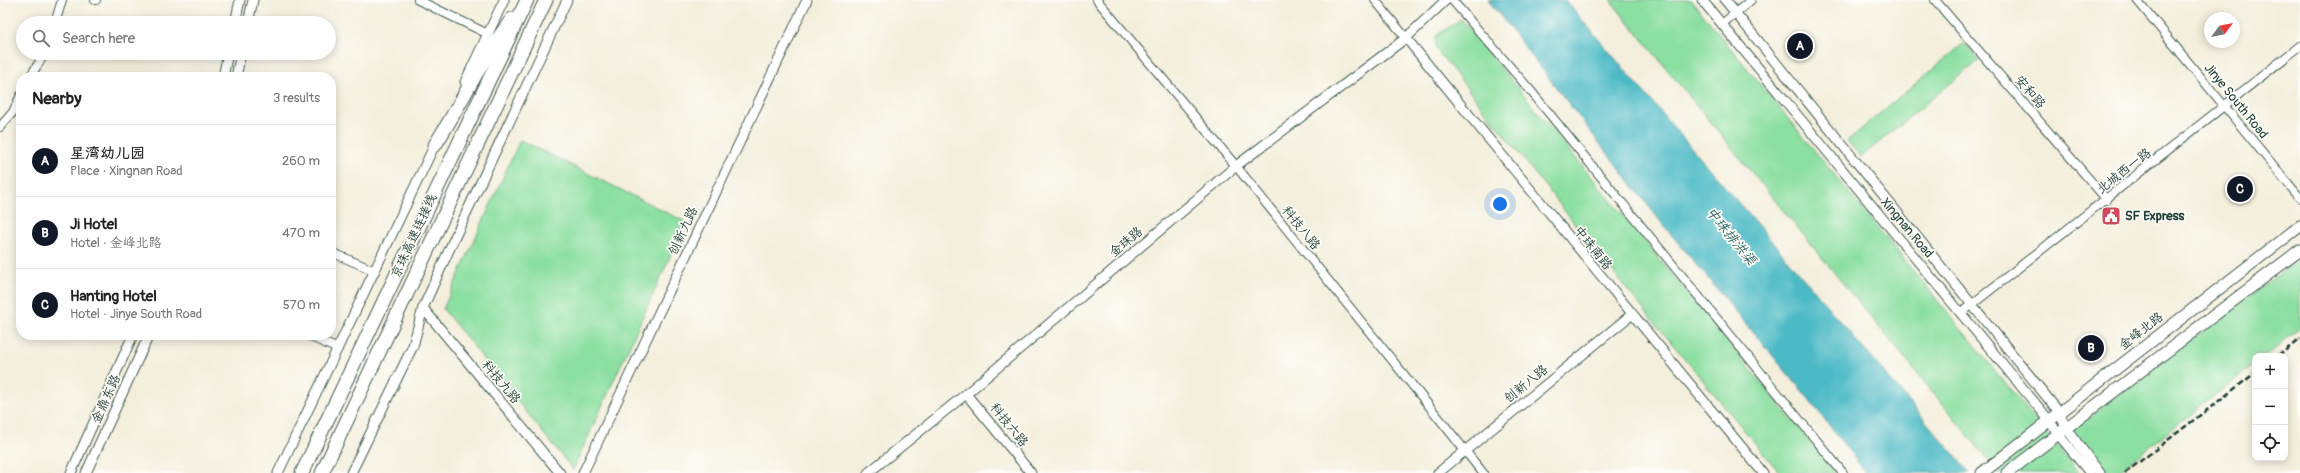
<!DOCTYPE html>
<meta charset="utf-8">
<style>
:root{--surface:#fff;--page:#f6f6f6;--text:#222;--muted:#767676;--line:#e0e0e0;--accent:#111827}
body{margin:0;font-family:Pangolin,"LXGW WenKai TC",sans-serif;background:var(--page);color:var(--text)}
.controls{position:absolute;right:12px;bottom:12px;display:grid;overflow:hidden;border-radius:8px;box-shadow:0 2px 10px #0003}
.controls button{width:36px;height:36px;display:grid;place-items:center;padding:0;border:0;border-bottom:1px solid var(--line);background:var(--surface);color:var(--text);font:20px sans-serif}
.compass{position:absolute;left:2204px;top:12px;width:36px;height:36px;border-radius:50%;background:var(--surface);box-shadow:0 2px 10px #0003;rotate:58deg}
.you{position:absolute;left:1500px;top:204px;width:14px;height:14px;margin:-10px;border:3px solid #fff;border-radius:50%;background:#1a73e8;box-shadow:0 0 0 6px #1a73e833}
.badge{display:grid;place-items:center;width:26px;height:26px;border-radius:50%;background:var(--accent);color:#fff;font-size:13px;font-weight:700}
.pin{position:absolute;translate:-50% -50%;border:2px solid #fff;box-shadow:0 1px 4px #0006}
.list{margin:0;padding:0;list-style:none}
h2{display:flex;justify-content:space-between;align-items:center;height:52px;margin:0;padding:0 16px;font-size:17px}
h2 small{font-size:13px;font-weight:400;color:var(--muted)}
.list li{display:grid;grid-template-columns:26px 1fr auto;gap:12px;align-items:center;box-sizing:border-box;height:72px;padding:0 16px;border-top:1px solid var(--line)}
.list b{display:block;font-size:15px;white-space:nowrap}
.list p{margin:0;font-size:13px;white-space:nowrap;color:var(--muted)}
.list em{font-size:13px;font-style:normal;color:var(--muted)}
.icon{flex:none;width:22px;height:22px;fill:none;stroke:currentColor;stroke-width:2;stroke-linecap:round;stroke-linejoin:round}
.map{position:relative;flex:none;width:2300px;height:473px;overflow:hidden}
.search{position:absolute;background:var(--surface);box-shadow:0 2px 10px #0003;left:16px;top:16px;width:320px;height:44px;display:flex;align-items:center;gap:10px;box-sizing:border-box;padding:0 14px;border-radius:22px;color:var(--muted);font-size:15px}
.panel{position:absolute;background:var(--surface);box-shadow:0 2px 10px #0003;left:16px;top:72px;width:320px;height:268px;border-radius:16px}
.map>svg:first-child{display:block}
</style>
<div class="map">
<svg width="2300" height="473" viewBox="0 0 2300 473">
<rect width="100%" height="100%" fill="#fdfcf7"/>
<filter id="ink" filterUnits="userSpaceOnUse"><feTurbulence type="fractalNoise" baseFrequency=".025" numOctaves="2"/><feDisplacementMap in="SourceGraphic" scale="8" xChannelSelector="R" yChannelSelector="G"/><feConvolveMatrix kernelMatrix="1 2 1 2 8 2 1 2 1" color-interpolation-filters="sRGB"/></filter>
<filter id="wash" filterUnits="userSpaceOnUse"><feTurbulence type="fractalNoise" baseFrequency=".012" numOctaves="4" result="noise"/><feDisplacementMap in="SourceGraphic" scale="16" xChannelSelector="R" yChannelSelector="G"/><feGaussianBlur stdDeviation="0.9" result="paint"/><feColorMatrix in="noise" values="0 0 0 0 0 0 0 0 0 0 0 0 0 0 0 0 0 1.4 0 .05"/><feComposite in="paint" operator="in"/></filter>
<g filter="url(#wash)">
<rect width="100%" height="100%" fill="#f4efdd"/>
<g fill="#8bdfa1" stroke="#558e6a">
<polygon points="1610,0 1691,0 2079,473 1999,473"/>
<polygon points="1461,19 1836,473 1780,473 1629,292 1436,49 1436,36"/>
<polygon points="1964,43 1979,60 1861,157 1847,141"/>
<polygon points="520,140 686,222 573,470 443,309"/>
<polygon points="2300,258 2300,328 2265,356 2255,356 2255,364 2116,473 2106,473 2073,429"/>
</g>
<polygon fill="#4cbac6" stroke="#367c7d" points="1488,0 1565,0 1970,473 1866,473 1808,398 1664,226"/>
</g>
<g filter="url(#ink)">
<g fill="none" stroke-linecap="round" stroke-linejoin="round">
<g stroke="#3f584d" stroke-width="10">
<g id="minor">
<polyline points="95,0 96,0"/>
<polyline points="418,0 488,34"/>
<polyline points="1097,0 1236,166 1483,473"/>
<polyline points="1375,0 1406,38"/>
<polyline points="1452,0 1530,90 1843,473"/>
<polyline points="1935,0 2107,200"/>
<polyline points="2137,0 2300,198"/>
<polyline points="55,23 62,0"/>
<polyline points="1722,24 1751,0"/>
<polyline points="30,77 45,53"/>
<polyline points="0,127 13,112 21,95"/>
<polyline points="331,252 375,271"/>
<polyline points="1961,313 2300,46"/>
<polyline points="307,335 338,349"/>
</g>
</g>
<g stroke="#3f584d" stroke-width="11">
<g id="tertiary">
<polyline points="1702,0 2049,420 2058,434 2090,473"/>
<polyline points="1725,0 2059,412 2066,428 2100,473"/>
<polyline points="235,23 240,0"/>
<polyline points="248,23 253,0"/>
<polyline points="1406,38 1763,473"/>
<polyline points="223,77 228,53"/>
<polyline points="236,77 241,53"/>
<polyline points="465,82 504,0"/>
<polyline points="423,308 560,473"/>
<polyline points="966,394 1031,473"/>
<polyline points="71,473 133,335"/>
<polyline points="86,473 149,335"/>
<polyline points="278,473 437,140"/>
<polyline points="351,473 413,346 423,308 454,239 567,0"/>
<polyline points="583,473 807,0"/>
<polyline points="868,473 966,394 1236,166 1406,38 1446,0"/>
<polyline points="1438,473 1631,315"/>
</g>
</g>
<g stroke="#3f584d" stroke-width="13">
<g id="secondary">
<polyline points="1982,473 2300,226"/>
<polyline points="2007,473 2300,250"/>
</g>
</g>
<g stroke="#3f584d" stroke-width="15">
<g id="trunk">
<path d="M435,145C461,104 482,58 512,19"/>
<polyline points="302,473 527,0"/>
<polyline points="322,473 546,0"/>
</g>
</g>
<use href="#minor" stroke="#fff" stroke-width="8"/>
<use href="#tertiary" stroke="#fff" stroke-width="9"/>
<use href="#secondary" stroke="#fff" stroke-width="11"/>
<use href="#trunk" stroke="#fff" stroke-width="13"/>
<g stroke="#1f3d34" stroke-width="2.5" stroke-dasharray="6 3" stroke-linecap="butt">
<polyline points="2278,356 2300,339"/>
<polyline points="2125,473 2255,373"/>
</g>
</g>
</g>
<defs>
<g id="civic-square" transform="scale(1)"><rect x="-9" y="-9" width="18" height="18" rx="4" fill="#d1495b" stroke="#fdfcf7"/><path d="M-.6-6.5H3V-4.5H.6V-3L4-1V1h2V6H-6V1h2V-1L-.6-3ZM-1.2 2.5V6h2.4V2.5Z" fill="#fff"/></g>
</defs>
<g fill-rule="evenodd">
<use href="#civic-square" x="2111" y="216"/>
</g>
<g text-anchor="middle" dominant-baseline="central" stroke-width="3.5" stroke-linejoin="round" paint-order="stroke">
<g font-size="13" fill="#1f3d34" stroke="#fdfcf7">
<text transform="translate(2030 92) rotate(49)">安和路</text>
<text transform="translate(2236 101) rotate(51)">Jinye South Road</text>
<text transform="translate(2124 171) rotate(-38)">北城西一路</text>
<text transform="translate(1301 228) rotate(51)">科技八路</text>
<text transform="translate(1907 228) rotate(50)">Xingnan Road</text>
<text transform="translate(683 231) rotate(-65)">创新九路</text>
<text transform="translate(414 236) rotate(-65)">京珠高速连接线</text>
<text transform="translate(1126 242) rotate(-40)">金珠路</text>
<text transform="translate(1593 248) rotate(51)">中珠南路</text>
<text transform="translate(2141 331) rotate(-38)">金峰北路</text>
<text transform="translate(501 382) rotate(50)">科技九路</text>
<text transform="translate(1526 384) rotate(-39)">创新八路</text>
<text transform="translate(106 399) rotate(-66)">金鼎东路</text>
<text transform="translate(1009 425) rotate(51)">科技六路</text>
</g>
<g font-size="13" font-weight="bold" fill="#1f3d34" stroke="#fdfcf7" text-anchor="start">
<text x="2125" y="216">SF Express</text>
</g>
<g font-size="14" font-style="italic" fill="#2c6260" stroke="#fdfcf7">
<text transform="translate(1731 236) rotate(51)">中珠排洪渠</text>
</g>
</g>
</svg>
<div class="controls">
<button>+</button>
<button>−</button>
<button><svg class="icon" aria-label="locate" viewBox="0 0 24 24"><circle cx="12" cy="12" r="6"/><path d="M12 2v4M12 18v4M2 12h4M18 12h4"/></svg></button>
</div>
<svg class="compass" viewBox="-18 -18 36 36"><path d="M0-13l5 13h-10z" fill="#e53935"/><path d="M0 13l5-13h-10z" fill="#767676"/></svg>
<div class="you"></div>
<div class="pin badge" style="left:1800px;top:46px">A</div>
<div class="pin badge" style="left:2091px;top:348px">B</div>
<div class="pin badge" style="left:2240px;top:189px">C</div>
<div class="search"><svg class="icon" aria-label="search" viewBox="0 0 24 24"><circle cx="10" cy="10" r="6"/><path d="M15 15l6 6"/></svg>Search here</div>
<section class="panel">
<h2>Nearby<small>3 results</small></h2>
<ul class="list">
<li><span class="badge">A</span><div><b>星湾幼儿园</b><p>Place · Xingnan Road</p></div><em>260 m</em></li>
<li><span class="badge">B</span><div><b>Ji Hotel</b><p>Hotel · 金峰北路</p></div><em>470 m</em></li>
<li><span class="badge">C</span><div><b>Hanting Hotel</b><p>Hotel · Jinye South Road</p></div><em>570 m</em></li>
</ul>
</section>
</div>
